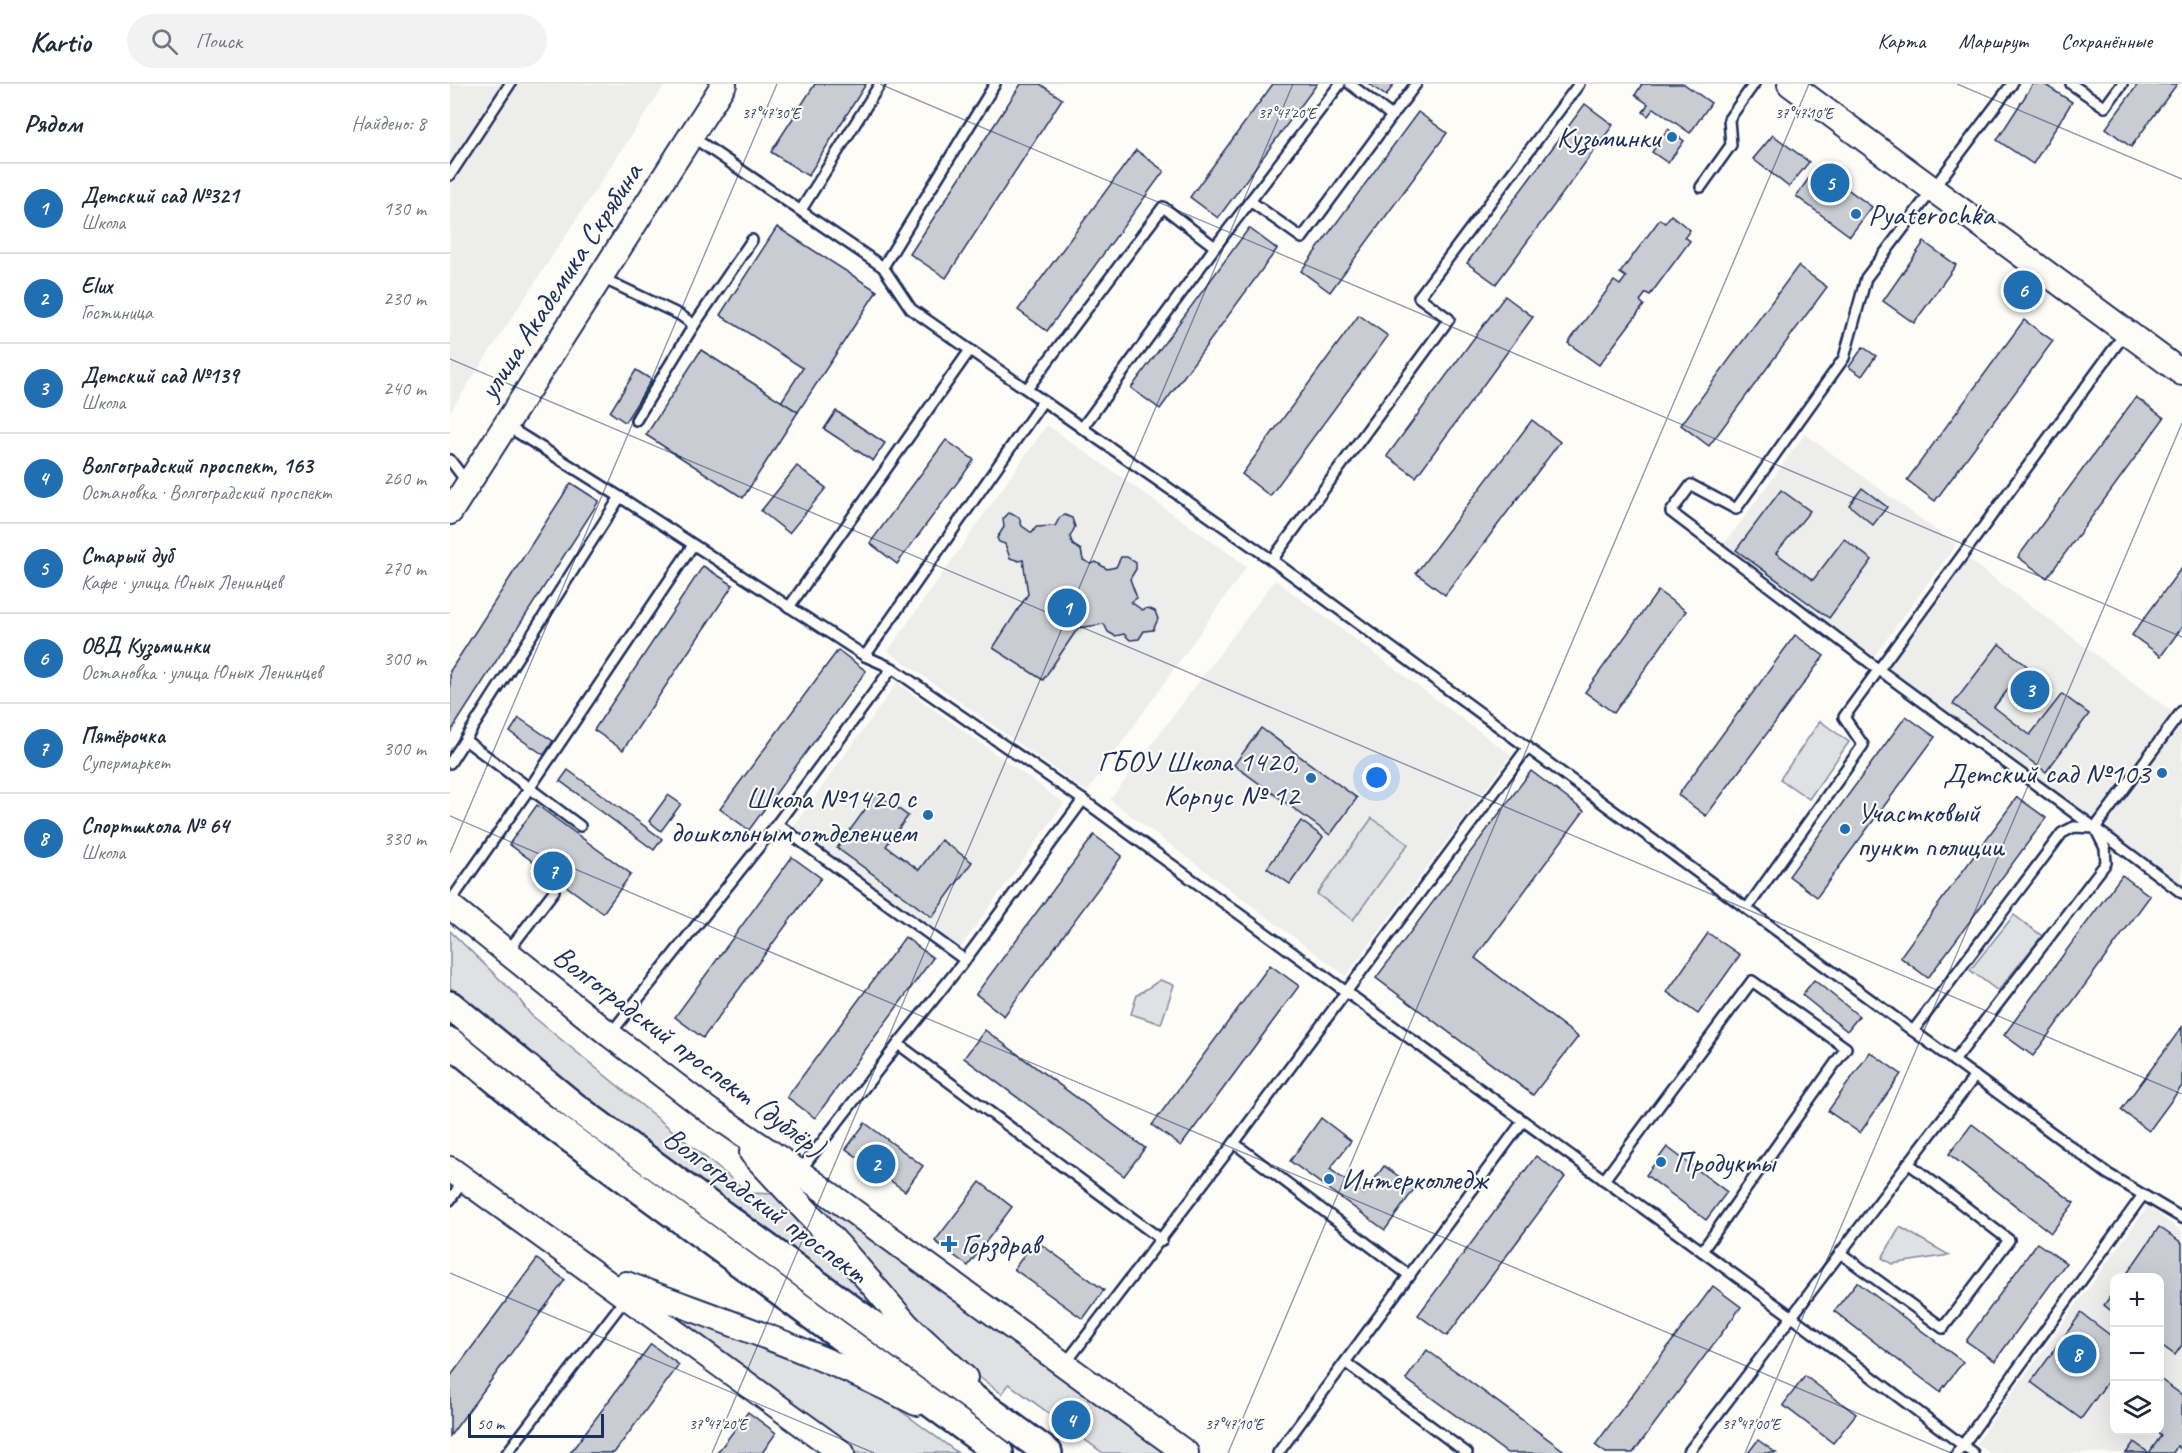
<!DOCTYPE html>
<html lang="ru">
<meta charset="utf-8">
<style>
:root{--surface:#fff;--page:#f2f2f3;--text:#1f2937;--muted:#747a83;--line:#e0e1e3;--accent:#1f6fb2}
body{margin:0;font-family:Caveat,sans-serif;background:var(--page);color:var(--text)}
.controls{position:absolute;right:18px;bottom:18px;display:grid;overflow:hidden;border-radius:12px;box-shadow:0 6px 24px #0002}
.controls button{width:54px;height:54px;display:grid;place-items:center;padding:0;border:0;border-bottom:2px solid var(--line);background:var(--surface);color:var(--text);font:30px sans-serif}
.scale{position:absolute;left:18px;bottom:15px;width:136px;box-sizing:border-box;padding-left:6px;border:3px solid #1b2f5e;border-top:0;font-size:16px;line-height:21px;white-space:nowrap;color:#1b2f5e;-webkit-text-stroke:4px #fdfcf7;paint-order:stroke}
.you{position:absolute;left:927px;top:694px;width:21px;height:21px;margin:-15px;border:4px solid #fff;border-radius:50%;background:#1a73e8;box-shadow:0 0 0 9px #1a73e833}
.badge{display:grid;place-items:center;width:39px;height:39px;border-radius:50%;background:var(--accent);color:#fff;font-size:20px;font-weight:700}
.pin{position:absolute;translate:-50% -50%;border:3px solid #fff;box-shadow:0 2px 6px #0006}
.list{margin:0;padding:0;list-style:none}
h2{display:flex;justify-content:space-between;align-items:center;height:78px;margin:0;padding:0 24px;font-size:26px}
h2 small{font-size:20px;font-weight:400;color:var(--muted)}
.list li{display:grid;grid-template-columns:39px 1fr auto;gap:18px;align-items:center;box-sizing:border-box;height:90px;padding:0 24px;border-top:2px solid var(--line)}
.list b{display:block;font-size:22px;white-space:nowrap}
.list p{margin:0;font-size:20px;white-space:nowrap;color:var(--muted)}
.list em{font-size:20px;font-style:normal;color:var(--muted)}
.icon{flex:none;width:33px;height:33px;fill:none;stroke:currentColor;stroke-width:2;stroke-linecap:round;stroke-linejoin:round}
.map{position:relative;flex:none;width:1732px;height:1369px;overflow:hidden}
header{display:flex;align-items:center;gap:36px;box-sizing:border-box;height:84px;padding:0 30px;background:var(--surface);border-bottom:2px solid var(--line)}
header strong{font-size:28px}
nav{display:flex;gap:33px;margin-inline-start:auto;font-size:21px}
.search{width:420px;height:54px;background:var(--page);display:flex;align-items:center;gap:15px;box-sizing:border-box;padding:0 21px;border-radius:33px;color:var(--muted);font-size:22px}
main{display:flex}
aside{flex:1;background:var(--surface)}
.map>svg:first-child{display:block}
</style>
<header>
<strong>Kartio</strong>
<div class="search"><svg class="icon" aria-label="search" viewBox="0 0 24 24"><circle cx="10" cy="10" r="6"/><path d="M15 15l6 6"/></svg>Поиск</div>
<nav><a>Карта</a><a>Маршрут</a><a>Сохранённые</a></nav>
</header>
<main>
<aside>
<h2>Рядом<small>Найдено: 8</small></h2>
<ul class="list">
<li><span class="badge">1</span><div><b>Детский сад №321</b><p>Школа</p></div><em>130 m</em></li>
<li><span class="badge">2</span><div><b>Elux</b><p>Гостиница</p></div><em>230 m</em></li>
<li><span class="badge">3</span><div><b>Детский сад №139</b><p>Школа</p></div><em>240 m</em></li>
<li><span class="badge">4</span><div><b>Волгоградский проспект, 163</b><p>Остановка · Волгоградский проспект</p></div><em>260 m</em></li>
<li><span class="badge">5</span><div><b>Старый дуб</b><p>Кафе · улица Юных Ленинцев</p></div><em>270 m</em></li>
<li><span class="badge">6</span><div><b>ОВД Кузьминки</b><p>Остановка · улица Юных Ленинцев</p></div><em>300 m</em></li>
<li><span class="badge">7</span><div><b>Пятёрочка</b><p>Супермаркет</p></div><em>300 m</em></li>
<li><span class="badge">8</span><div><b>Спортшкола № 64</b><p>Школа</p></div><em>330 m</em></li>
</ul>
</aside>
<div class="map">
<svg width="1732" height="1369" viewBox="0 0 1732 1369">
<rect width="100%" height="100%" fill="#fdfcf7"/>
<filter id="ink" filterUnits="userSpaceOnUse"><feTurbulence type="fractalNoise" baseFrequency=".0167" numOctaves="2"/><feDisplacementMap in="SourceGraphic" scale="12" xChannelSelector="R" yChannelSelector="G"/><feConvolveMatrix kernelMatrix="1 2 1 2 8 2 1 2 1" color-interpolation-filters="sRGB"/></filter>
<g filter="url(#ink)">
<g fill="#edeeec" fill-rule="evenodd">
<polygon points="0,0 215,0 0,328"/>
<polygon points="597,341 797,482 637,708 438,567"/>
<polygon points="1355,350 1506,461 1424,572 1273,462"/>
<polygon points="1517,474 1725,630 1644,738 1436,582"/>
<polygon points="825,496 1061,671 896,892 660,716"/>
<polygon points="447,599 614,719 510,864 343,743"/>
<polygon points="1732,636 1732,803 1651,743"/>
<path d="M1698,1122L1732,1148V1369H1540L1526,1359ZM1664,1194H1710V1346H1664Z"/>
</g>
<g fill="#e0e1e3" stroke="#7e88a0" stroke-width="1.5">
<polygon points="1370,637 1399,658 1359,715 1330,695"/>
<polygon points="922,734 958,760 903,836 867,810"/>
<polygon points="1564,831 1592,852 1548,907 1520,886"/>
<polygon points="0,847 66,911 80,930 299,1109 326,1110 348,1126 440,1237 436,1242 82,975 0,903"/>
<polygon points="710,896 724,901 711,940 681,930 687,911"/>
<polygon points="338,1092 718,1369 653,1369 559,1300 552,1310 478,1255"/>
<polygon points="1450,1143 1499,1171 1442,1180 1432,1174"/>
<polygon points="238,1232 421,1305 508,1369 407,1369 235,1244"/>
</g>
<g fill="#c9ccd3" stroke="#1b2f5e" stroke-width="1.5">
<polygon points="365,0 416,0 358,92 321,68"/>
<polygon points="571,0 590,0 612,15 496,194 460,170"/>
<polygon points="823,0 867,0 768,134 740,113"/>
<polygon points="919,0 944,0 936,12"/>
<polygon points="1192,0 1234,0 1261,19 1240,49 1204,24 1198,32 1193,28 1198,20 1185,11"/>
<polygon points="1583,0 1594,0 1622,18 1583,80 1547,56"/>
<polygon points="1688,0 1727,0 1681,63 1656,44"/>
<polygon points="1135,20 1163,41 1046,200 1017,179"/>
<polygon points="968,28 997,49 880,208 851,187"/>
<polygon points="1218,45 1234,57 1218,79 1202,68"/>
<polygon points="1323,51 1359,78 1339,103 1303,75"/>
<polygon points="686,66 714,87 597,247 568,226"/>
<polygon points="1367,83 1422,123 1400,152 1346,112"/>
<polygon points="1221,131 1240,146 1235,153 1240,157 1200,211 1196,209 1190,217 1194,221 1149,281 1118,259 1164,197 1170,201 1176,193 1170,189 1210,135 1215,139"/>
<polygon points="327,143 427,207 348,328 331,318 353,284 270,231"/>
<polygon points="799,144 827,165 710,325 681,304"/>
<polygon points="1474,158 1506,181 1464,239 1433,217"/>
<polygon points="1348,182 1377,203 1259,362 1231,341"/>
<polygon points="1055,212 1083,233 966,393 937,372"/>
<polygon points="909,231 938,252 820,412 792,390"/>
<polygon points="1574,236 1603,257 1485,417 1457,396"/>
<polygon points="1413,263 1426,272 1412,292 1399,283"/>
<polygon points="251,266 348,328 293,414 196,351"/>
<polygon points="186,286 202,296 175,338 160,328"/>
<polygon points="1686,313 1714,334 1597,494 1568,473"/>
<polygon points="386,327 435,359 423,377 374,345"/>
<polygon points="1082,336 1110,358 995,511 966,489"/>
<polygon points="496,356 524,376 447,480 420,459"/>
<polygon points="347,382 376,404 339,449 311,427"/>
<polygon points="121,399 149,417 0,649 0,587"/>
<polygon points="1412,404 1437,423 1423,441 1399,421"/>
<polygon points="1331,406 1360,427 1326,469 1363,496 1394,455 1422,476 1379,534 1286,466"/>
<polygon points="559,429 569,433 572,442 582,449 586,443 605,442 610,433 615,431 622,434 625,443 620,453 623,461 631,466 633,476 641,480 646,478 657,485 666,483 671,473 677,473 686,479 686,485 680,495 687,514 681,518 692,526 698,524 705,527 708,535 703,546 694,547 689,555 680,556 674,550 665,552 658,548 654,540 628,544 593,596 543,564 578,510 573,476 569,477 560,474 555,460 549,458 547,454 554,443 553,435"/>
<polygon points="253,482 283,501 173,666 144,646"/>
<polygon points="1732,483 1732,543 1711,572 1682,551"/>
<polygon points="1208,507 1236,527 1164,629 1135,608"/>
<polygon points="1345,551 1374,572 1256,732 1228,711"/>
<polygon points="1549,560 1577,582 1544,623 1580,651 1612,610 1639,630 1596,688 1503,620"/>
<polygon points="388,566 416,587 299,746 270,725"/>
<polygon points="1456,632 1485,653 1367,813 1339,792"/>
<polygon points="69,634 103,657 94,671 60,648"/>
<polygon points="811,644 907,714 880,751 784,681"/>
<polygon points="118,686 212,755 204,766 110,697"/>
<polygon points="1081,687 1134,727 1025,874 1128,953 1083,1011 926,894"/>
<polygon points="427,709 458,732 436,762 469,786 491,756 522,778 482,833 387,764"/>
<polygon points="218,711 231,720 211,747 199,737"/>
<polygon points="1567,713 1596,734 1478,894 1450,873"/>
<polygon points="87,721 181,790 153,829 59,760"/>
<polygon points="851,737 873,753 840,800 817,784"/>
<polygon points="644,751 672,772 554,932 526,910"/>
<polygon points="342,773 371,794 253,954 225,933"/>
<polygon points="1672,791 1700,812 1583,972 1554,951"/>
<polygon points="1258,849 1290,871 1248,930 1217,908"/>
<polygon points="455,853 483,874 365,1034 337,1013"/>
<polygon points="820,881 849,902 731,1062 702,1041"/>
<polygon points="1364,896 1409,932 1397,947 1352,911"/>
<polygon points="1732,943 1732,1002 1699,1047 1671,1026"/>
<polygon points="535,946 695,1064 674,1092 514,974"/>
<polygon points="1420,968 1451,990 1410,1049 1378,1027"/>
<polygon points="871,1034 901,1057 880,1085 914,1110 934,1082 965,1104 935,1146 840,1077"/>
<polygon points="415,1039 473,1082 455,1107 396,1065"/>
<polygon points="1522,1040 1624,1119 1601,1149 1499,1070"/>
<polygon points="1217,1063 1277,1108 1256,1136 1196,1091"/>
<polygon points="1086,1072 1115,1093 997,1252 968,1231"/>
<polygon points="530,1098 562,1123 518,1182 485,1157"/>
<polygon points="1709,1143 1732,1159 1732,1261 1725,1271 1710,1260 1710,1194 1674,1194"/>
<polygon points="585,1156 654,1206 633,1235 564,1185"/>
<polygon points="1587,1159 1616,1179 1545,1277 1516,1257"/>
<polygon points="87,1175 115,1196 0,1352 0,1293"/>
<polygon points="1407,1198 1513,1278 1490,1308 1384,1227"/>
<polygon points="1263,1202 1291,1223 1183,1369 1156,1369 1145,1361"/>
<polygon points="1664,1207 1664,1229 1654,1221"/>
<polygon points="1631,1229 1664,1254 1664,1289 1631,1335 1581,1298"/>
<polygon points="201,1260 229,1281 164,1369 120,1369"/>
<polygon points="977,1266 1117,1369 1057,1369 956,1295"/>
<polygon points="1355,1292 1406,1330 1383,1359 1333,1321"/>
<polygon points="1710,1295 1732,1311 1732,1366 1727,1362 1723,1369 1676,1369 1684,1358 1699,1369 1711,1352 1704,1346 1710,1346"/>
<polygon points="298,1328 326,1349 312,1369 267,1369"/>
<polygon points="1308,1356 1326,1369 1298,1369"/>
</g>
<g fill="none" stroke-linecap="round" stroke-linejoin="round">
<g stroke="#1b2f5e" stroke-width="14">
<g id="lane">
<polyline points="900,0 942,32 966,0"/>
<polyline points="1562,0 1416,194 1394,274 1286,425 1241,401 1221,428 1428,585 1645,744"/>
<polyline points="1621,0 1655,23 1672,0"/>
<polyline points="241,52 433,183 461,225 822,476 1658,1090 1732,1134"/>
<polyline points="0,91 60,0"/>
<polyline points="1251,103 1281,61 1279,35 1304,0"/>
<polyline points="800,117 852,154 942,32"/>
<polyline points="351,126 430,0"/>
<polyline points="433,183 545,0"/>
<polyline points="152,194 230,231 244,241 186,336"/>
<polyline points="244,241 302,156"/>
<polyline points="577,305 713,123 765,163 890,0"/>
<polyline points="57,342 170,413 415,572 442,584 327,740"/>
<polyline points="632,344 765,163"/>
<polyline points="0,376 16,397"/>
<polyline points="822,476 999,235 969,213 1129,0"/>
<polyline points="339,523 520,266"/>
<polyline points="415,572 593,317"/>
<polyline points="442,584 633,716"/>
<polyline points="1732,627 1645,744 1732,809"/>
<polyline points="15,656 130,742"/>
<polyline points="0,679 170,413"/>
<polyline points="0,818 79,705 243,461"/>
<polyline points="1298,823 1413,661 1394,633 1676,248"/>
<polyline points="58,867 104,807"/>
<polyline points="515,876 633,716 1341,1232 1523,1369"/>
<polyline points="1463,947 1612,749 1624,743 1645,744 1655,764 1656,779 1504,977"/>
<polyline points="161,949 327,740 515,876 448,960"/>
<polyline points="784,1059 1078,663"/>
<polyline points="349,1088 448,960 712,1156"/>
<polyline points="1154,1096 1302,897 1396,964 1252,1167"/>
<polyline points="0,1116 14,1096"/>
<polyline points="1390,1169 1493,1244 1559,1156 1458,1079"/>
<polyline points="896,1279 1017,1369"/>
<polyline points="615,1280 784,1059 960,1192"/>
<polyline points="57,1369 176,1214"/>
<polyline points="828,1369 1073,1037"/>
<polyline points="1238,1369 1525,992"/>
<polyline points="1507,1369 1693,1111"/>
</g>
</g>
<g stroke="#1b2f5e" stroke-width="28">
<g id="secondary">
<polyline points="1340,0 1732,289"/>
<polyline points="0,428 274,0"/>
<polyline points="0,822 160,951 258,1026 349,1088 736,1369"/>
<polyline points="302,1069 390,1163 457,1241 515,1294"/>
<polyline points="0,1085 392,1369"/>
<path d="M176,1200C273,1237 374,1270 466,1319"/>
</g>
</g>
<g stroke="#1b2f5e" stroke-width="32">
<g id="primary">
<polyline points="0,921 125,1023 598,1369"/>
<polyline points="0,958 86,1029 549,1369"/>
</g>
</g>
<use href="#lane" stroke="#fdfcf7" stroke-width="9"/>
<use href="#secondary" stroke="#fdfcf7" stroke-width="24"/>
<use href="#primary" stroke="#fdfcf7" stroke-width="27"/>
</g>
</g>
<path fill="none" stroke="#1b2f5e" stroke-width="1.5" stroke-opacity="0.45" d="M430,0L1732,553M1507,0L1732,95M0,275L1732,1010M0,732L1501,1369M0,769L327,0M0,1189L424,1369M262,1369L843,0M778,1369L1359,0M1295,1369L1732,339"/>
<g fill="#1f6fb2" stroke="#fdfcf7" stroke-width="2">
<circle cx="1222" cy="53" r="6"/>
<circle cx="1406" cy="130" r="6"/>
<circle cx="1712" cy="689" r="6"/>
<circle cx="861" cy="694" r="6"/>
<circle cx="478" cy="731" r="6"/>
<circle cx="1395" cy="745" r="6"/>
<circle cx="1211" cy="1078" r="6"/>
<circle cx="879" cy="1095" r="6"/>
<path d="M496 1151h6v6h6v6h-6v6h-6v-6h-6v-6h6z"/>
</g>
<g text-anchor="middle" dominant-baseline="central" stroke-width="4.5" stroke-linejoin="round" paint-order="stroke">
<g font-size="30" fill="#1b2f5e" stroke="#fdfcf7" text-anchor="start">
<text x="1210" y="53" text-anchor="end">Кузьминки</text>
<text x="1418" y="130">Pyaterochka</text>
<text x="849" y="677" text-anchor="end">ГБОУ Школа 1420,<tspan x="849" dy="34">Корпус № 12</tspan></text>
<text x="1700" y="689" text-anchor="end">Детский сад №103</text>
<text x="466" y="714" text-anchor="end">Школа №1420 с<tspan x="466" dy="34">дошкольным отделением</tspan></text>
<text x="1407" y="728">Участковый<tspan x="1407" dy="34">пункт полиции</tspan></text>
<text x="1223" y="1078">Продукты</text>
<text x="891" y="1095">Интерколледж</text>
<text x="511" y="1160">Горздрав</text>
</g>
<g font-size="30" fill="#1b2f5e" stroke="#fdfcf7">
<text transform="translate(110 197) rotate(-57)">улица Академика Скрябина</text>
<text transform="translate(239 967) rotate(37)">Волгоградский проспект (дублёр)</text>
<text transform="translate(316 1121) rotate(36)">Волгоградский проспект</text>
</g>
</g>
<g font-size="15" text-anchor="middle" fill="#1b2f5e" stroke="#fdfcf7" stroke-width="4.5" stroke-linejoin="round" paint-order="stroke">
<text x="321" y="34">37°47'30"E</text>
<text x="837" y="34">37°47'20"E</text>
<text x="1354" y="34">37°47'10"E</text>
<text x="268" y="1345">37°47'20"E</text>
<text x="784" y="1345">37°47'10"E</text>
<text x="1301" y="1345">37°47'00"E</text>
</g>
</svg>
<div class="controls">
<button>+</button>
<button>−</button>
<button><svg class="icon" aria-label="layers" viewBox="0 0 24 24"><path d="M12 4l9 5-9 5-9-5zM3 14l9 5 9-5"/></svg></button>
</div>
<div class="scale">50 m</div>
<div class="you"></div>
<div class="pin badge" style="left:617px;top:524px">1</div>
<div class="pin badge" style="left:426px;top:1080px">2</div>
<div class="pin badge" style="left:1580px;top:606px">3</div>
<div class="pin badge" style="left:621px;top:1336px">4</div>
<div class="pin badge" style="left:1380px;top:99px">5</div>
<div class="pin badge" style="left:1573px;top:206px">6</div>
<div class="pin badge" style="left:103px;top:787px">7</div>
<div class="pin badge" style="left:1627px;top:1270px">8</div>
</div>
</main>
